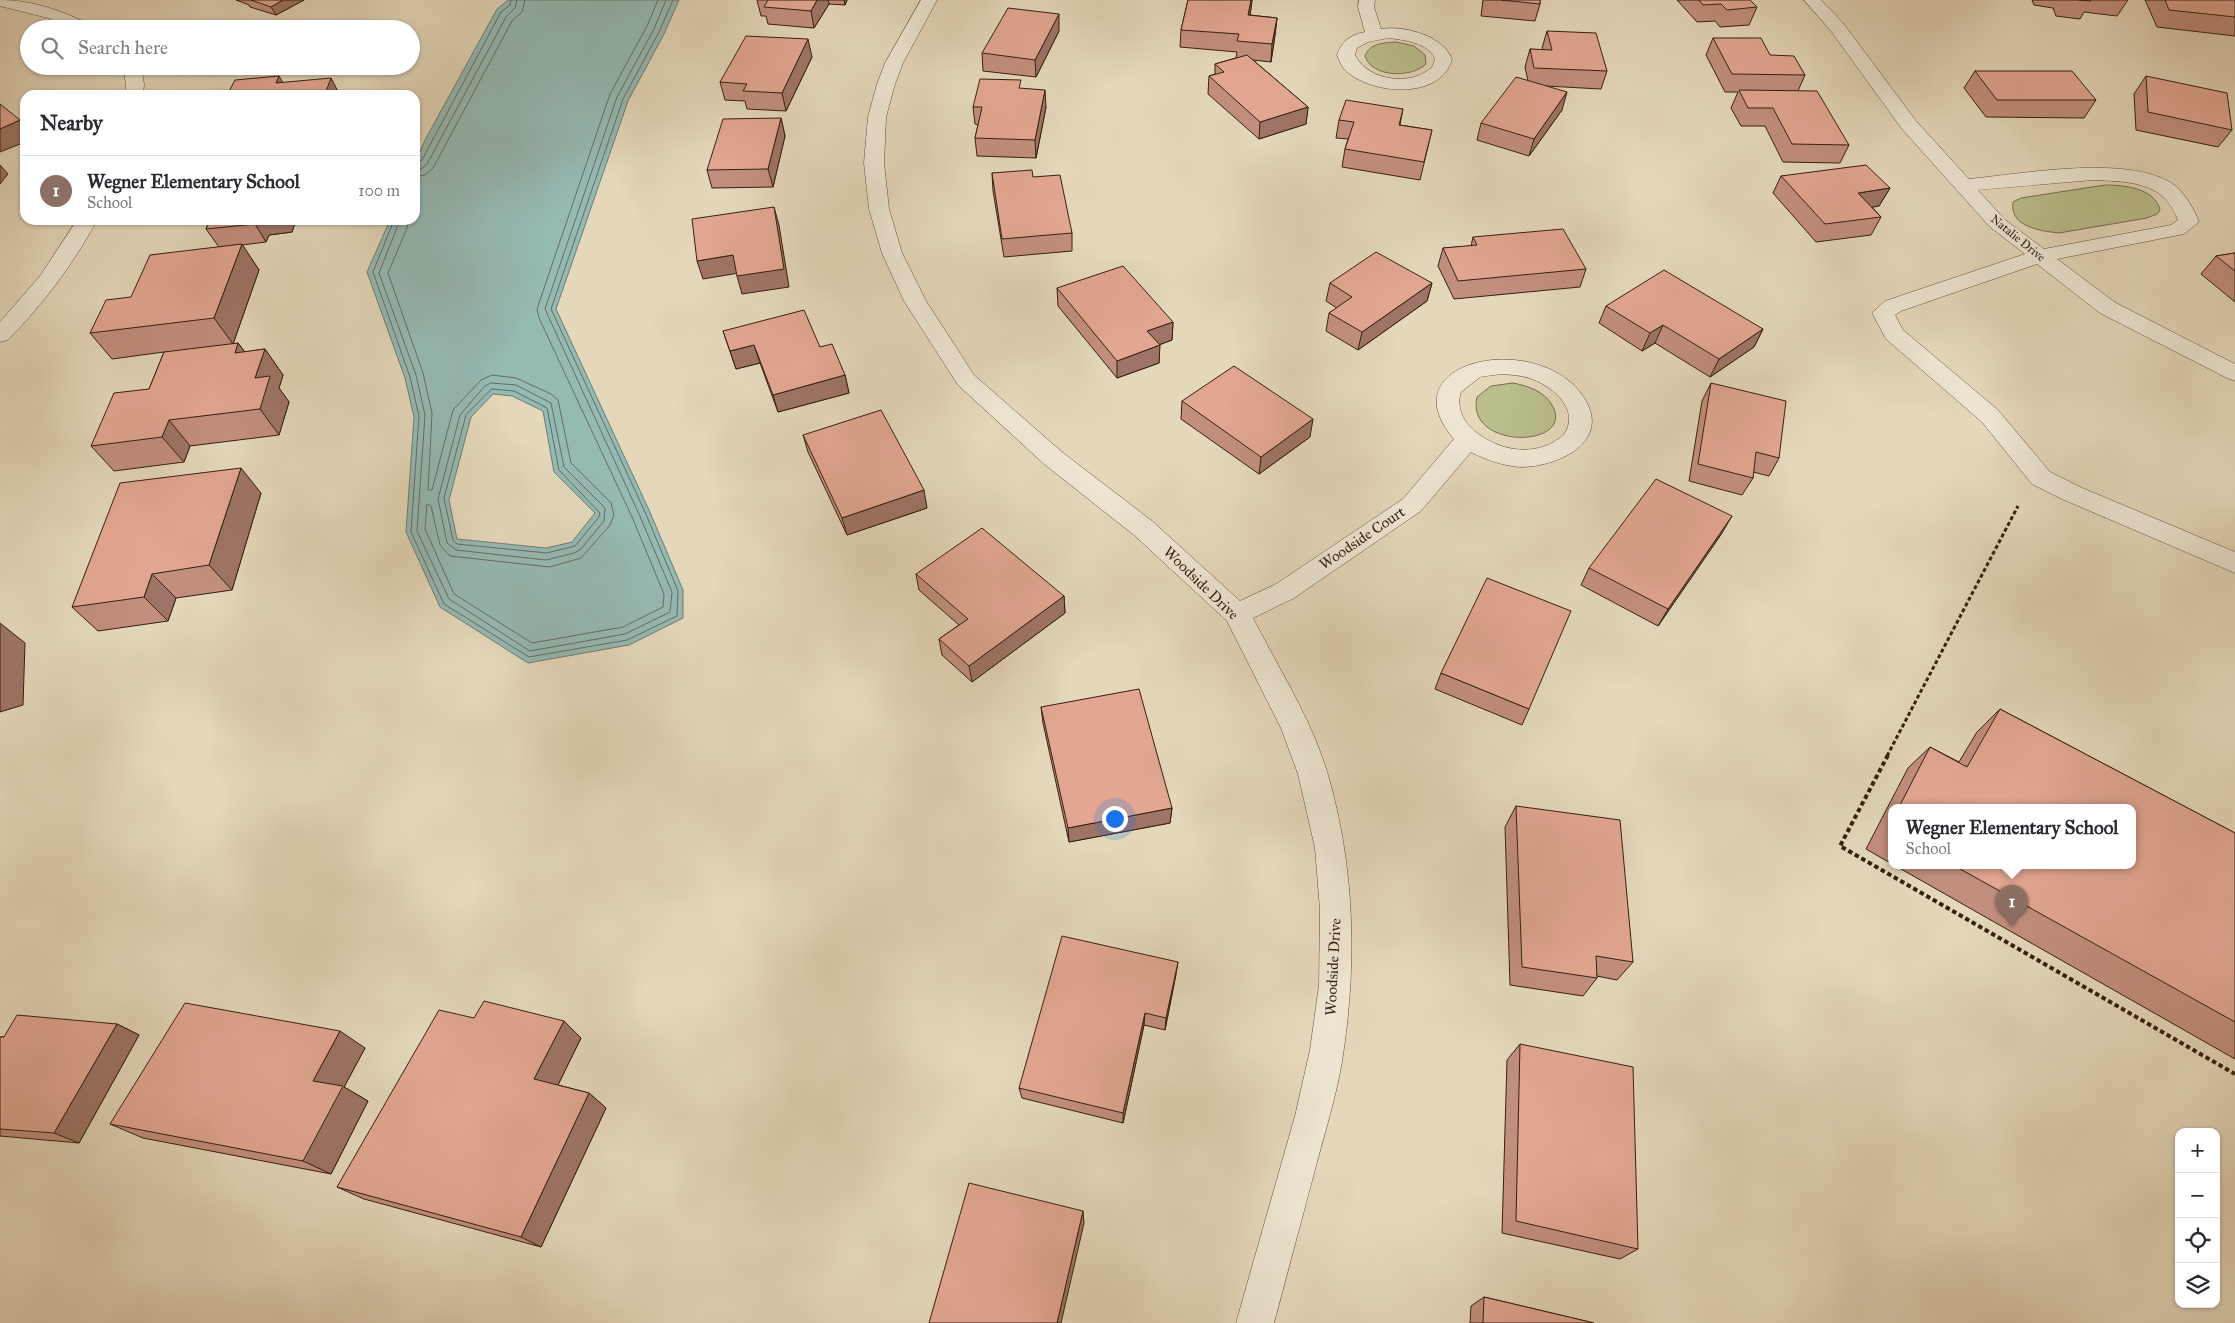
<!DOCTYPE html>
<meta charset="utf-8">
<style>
:root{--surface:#fff;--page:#f7f7f7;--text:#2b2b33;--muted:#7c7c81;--line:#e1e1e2;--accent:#8f2418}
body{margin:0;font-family:"IM FELL Great Primer",serif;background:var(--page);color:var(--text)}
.controls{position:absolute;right:15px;bottom:15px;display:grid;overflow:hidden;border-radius:10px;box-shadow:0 1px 4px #0004}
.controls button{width:45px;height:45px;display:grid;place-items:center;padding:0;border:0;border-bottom:1px solid var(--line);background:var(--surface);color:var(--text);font:25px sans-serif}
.you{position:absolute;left:1114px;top:818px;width:18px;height:18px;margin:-12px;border:4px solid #fff;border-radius:50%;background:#1a73e8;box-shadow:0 0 0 8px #1a73e833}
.badge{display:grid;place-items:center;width:32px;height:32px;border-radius:50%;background:var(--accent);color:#fff;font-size:16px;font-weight:700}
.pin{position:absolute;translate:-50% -41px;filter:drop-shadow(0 1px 2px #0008)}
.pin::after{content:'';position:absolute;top:26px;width:18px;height:15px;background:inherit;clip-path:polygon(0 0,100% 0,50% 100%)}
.popup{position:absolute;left:1888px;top:804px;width:248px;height:65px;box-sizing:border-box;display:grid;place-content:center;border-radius:10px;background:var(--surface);filter:drop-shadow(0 1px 4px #0005);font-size:16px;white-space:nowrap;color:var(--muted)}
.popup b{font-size:19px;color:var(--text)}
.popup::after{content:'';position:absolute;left:50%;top:100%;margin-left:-10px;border:10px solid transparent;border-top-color:var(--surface)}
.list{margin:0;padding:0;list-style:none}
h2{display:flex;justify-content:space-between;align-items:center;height:65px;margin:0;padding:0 20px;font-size:21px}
h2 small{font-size:16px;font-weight:400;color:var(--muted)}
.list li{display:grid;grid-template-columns:32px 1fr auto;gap:15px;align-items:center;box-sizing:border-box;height:70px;padding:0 20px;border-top:1px solid var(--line)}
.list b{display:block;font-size:19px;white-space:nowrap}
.list p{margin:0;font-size:16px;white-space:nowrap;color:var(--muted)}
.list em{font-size:16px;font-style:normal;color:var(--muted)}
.icon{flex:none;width:28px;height:28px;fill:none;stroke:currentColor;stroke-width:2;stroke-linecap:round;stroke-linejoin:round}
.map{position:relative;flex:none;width:2235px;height:1323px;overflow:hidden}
.search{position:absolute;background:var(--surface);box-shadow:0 1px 4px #0004;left:20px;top:20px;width:400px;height:55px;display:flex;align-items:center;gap:12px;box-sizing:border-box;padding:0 18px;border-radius:28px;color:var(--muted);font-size:19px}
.panel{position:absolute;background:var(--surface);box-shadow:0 1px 4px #0004;left:20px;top:90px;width:400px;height:135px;border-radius:15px}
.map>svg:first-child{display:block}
</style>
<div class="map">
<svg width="2235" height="1323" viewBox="0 0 2235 1323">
<rect width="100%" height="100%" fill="#e4d7ba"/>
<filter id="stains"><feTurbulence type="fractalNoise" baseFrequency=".004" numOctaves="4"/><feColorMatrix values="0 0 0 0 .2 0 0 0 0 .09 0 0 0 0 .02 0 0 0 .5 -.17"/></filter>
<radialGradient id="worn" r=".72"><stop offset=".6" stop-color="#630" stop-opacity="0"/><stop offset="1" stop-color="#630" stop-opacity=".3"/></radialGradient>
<g fill="#babd8c" stroke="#786e4e">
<path d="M1396,42L1414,46L1425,55L1426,64C1412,78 1372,78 1365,56C1370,43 1383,43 1396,42Z"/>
<path d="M2105,185C2124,185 2155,188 2160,210L2157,214L2147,218L2059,233C2041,231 2009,227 2013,202L2021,198Z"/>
<path d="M1513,383C1528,386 1544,391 1552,405C1577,448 1465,451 1477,397L1491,386Z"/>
</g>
<path fill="#95b9b3" stroke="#6f7c71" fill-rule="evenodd" d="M508,0H679L664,34L628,101L556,309L649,510L683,590V618L629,645L528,663L440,607L406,532L414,417L405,378L367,272L390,220H415V163L425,140L497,9ZM493,394L512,396L543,411L554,472L595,513L572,542L546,548L457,539L449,500L471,417Z"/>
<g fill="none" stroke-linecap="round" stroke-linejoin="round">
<g stroke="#666c61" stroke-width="1">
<polyline points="415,163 422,160 501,12 510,5 511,0"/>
<polyline points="415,170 421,169 427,164 506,17 515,8 517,0"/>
<polyline points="415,177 425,175 433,168 512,21 522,12 525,0"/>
<polyline points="394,220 373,272 410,377 419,416 411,532 444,604 529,657 627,640 677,616 678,591 645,512 551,309 623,99 659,32 673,0"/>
<polyline points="400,220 379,273 416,375 425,415 417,531 449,599 530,651 625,634 670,612 672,592 639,514 545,309 617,97 654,29 666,0"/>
<polyline points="408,220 407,228 388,273 423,373 432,413 428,490 432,490 453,410 481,380 492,375 516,378 551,394 558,400 571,463 611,503 614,515 610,525 581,558 550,567 450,556 440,545 431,506 427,504 425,529 454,594 532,643 623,627 663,607 664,594 632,517 539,318 537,309 610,94 647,26 658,0"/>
<polygon points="491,383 516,385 551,403 564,467 605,508 604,521 580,550 574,553 546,560 456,550 447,543 438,499 460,415 484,387"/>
<polygon points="492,389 514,391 547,408 559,470 600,513 599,517 575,546 547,553 457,544 453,540 444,498 466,415"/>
</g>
<g stroke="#624e3a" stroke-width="1">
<g id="street">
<path d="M0,0C33,0 62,11 91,25L93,29H71L48,18L0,6Z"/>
<path d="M921,0H937L903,63L895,84L886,117L884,163L889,209L902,253L926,301L974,375L1062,452L1152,521L1240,601L1276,584L1403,499L1454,439C1384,358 1545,328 1586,401C1610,444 1555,467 1521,467C1504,466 1486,460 1471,452L1421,511L1294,598L1253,618C1279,669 1312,720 1328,775C1354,864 1357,957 1344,1048C1339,1087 1327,1125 1317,1162C1303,1216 1288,1269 1274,1323H1236L1295,1116L1310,1050L1319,985L1320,910L1315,848L1298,774L1281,728L1227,621L1134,535L1044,464L958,385L904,301L882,253L869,209L864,163L868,117L877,84L885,63ZM1502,374C1511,375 1520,375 1529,378C1549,384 1579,407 1566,431C1563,437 1554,442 1548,445C1523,455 1496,448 1476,432C1463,422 1456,407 1461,392L1480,377Z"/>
<path d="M1359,0H1375L1374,7L1381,29C1405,25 1443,36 1452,59C1441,101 1369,95 1344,69C1341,65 1339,60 1337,55C1342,41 1350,35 1365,32L1358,7ZM1389,38C1404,40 1429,43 1435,59L1432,67C1411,87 1368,81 1355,55L1357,48L1368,42Z"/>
<path d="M1804,0H1821L1843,23L1916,121L1969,179C2022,174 2122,155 2170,182C2184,191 2193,207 2199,222L2184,234L2057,259L2116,303L2235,364V381L2227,378L2100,313L2037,264L1901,311L1895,315L1903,330L1998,410L2050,472L2080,487L2235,552V573L2062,499L2032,484L1982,422L1886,339L1872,313L1885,301L2025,254L1990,227L1902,129L1831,31ZM2094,180C2131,182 2163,181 2178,220L2171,225L2044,249L2004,219L1978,190Z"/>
<polygon points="123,66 141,66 144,84 143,95 125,95 126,84"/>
<path d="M77,220H97C73,265 43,304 8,340L0,342V322L40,276Z"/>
</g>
</g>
<polyline stroke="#36200f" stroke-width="3" stroke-dasharray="4 2.5" stroke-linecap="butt" points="1887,756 2018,506"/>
<polyline stroke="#36200f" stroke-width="4" stroke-dasharray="4.5 3" stroke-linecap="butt" points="1888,755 1840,846 2235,1074"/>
<use href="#street" fill="#ede5d2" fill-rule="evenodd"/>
</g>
<g fill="#c28f7e" stroke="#36200f">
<polygon points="236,0 304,0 276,15 250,7 249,5"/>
<polygon points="757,0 847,0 845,5 829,4 814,28 768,24 766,16 761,16"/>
<polygon points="1188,0 1252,0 1250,15 1277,18 1275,35 1271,62 1253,60 1308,107 1306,124 1259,139 1208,94 1209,76 1215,74 1215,64 1236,58 1237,52 1180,47 1181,30"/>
<polygon points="1483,0 1540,0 1540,4 1535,21 1481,16"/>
<polygon points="1677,0 1750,0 1757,7 1749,25 1720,27 1715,21 1697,22"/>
<polygon points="2032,0 2128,0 2117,16 2084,12 2080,19 2056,16 2053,8 2034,5"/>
<polygon points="2145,0 2235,0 2235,36 2157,27"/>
<polygon points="1059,31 1036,77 983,71 982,53"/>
<polygon points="1547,31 1607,71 1601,89 1546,86 1562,110 1529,156 1477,140 1481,123 1528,81 1525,67 1530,49 1543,50 1542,48"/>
<polygon points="1713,38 1770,55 1805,75 1798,91 1849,145 1840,163 1783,162 1765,126 1741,126 1731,108 1738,92 1725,92 1706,55"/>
<polygon points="812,57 786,111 747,109 745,101 725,100 720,82"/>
<polygon points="1975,71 2096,100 2084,118 1986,117 1964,88"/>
<polygon points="2146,76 2232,130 2218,147 2136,130 2134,94"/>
<polygon points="1022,89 1046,107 1036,158 977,156 975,138 978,125 975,124 973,107"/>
<polygon points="1403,109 1400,125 1432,130 1420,180 1342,167 1345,149 1348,139 1336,138 1339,120"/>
<polygon points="781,118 785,136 773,187 712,188 707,170"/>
<polygon points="992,173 1033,177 1072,233 1072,251 1004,257 993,191"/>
<polygon points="1781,176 1890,188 1879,206 1872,207 1881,217 1871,235 1816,242 1773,193"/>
<polygon points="210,220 296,220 292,232 269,235 266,242 242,245 259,270 233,344 238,343 245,352 265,349 283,375 279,388 289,402 279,435 190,446 184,462 114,471 91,446 149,389 164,352 112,359 90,333 131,297 219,247 206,229"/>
<polygon points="1473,237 1586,269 1580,287 1454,299 1438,266 1443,248 1471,246"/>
<polygon points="2235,253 2235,302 2201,274 2216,256"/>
<polygon points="1330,283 1432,283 1427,301 1358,350 1326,331 1329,313 1337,308 1326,301"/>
<polygon points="1057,288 1173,322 1172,340 1159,345 1159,363 1117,378 1058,306"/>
<polygon points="1606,306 1763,329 1754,347 1710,377 1655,343 1642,351 1599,323"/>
<polygon points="723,331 820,347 845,375 849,393 778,412 760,363 736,369"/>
<polygon points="1711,383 1779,458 1769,476 1753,472 1753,478 1742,495 1689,481 1702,401"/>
<polygon points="1182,401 1310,437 1259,474 1181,419"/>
<polygon points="803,435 927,508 847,535 808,452"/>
<polygon points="261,493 232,590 176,598 168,621 98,631 72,607"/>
<polygon points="1722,533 1658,626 1581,585 1589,568"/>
<polygon points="916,574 1064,596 1065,613 972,682 942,655 939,639 959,625 919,590"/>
<polygon points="1441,673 1529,709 1522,725 1435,689"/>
<polygon points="1041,707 1172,808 1170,823 1069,842 1043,723"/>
<polygon points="2000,709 2235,833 2235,1059 1894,865 2132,865 2132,807 1892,807 1892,864 1866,849 1908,768 1930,747 1959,762 1977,732"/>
<polygon points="1516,806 1633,962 1617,980 1597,976 1597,978 1583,996 1510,985 1505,827"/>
<polygon points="1176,974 1165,1030 1144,1025 1123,1123 1022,1098 1019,1088"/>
<polygon points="474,1018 581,1038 558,1085 589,1093 606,1108 541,1247 364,1199 337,1187"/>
<polygon points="117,1024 139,1035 79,1143 0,1136 0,1037 4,1037"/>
<polygon points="1520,1044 1638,1249 1620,1259 1502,1233 1507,1060"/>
<polygon points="365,1048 344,1087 368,1101 331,1174 143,1138 110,1124"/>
<polygon points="1484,1297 1594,1323 1470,1323 1471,1306"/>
</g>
<g fill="#9e7466" stroke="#36200f">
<polygon points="283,0 304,0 276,15 271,7"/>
<polygon points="817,0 828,0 829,4 814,28 811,11"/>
<polygon points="844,0 847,0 845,5"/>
<polygon points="1251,0 1252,0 1251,9 1247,33 1248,15"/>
<polygon points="1059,14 1059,31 1036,77 1035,60"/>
<polygon points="1277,18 1275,35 1271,62 1272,44"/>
<polygon points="808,39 812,57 786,111 782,93"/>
<polygon points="279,76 289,93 276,83"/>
<polygon points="331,78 340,95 318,95"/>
<polygon points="1045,90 1046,107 1036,158 1035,140"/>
<polygon points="1567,92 1562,110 1529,156 1534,139"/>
<polygon points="1308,107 1306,124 1259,139 1260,122"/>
<polygon points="781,118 785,136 773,187 768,169"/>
<polygon points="20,120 25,126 25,142 0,152 0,129"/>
<polygon points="0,165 8,174 0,184"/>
<polygon points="1890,188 1879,206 1849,211 1858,193"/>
<polygon points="774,207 779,225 789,287 742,294 737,276"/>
<polygon points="256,220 296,220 292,232 269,235 266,242 255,224"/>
<polygon points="242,244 259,270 233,344 214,318"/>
<polygon points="733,255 739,273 703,279 697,261"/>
<polygon points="1432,283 1427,301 1358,350 1362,332"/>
<polygon points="1173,322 1172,340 1147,349 1147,331"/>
<polygon points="1663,325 1655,343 1642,351 1650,333"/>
<polygon points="1763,329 1754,347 1710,377 1719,359"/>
<polygon points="238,343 257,369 235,353"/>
<polygon points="754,345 760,363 736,369 730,351"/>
<polygon points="1160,345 1159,363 1117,378 1117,361"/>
<polygon points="265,349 283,375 279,388 289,402 279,435 260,409 255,378"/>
<polygon points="845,375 849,393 778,412 773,395"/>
<polygon points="1313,419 1310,437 1259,474 1261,457"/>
<polygon points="169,420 190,446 184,462 162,437"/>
<polygon points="241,468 261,493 232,590 209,565"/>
<polygon points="924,490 927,508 847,535 842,518"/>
<polygon points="1732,516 1722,533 1658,626 1668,609"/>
<polygon points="152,574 176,598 168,621 144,597"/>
<polygon points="1064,596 1065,613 972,682 969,666"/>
<polygon points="0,623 25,643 23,705 0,712"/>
<polygon points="1172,808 1170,823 1069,842 1068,828"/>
<polygon points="1178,962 1176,974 1165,1030 1166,1018"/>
<polygon points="1145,1013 1144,1025 1123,1123 1123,1113"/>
<polygon points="564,1021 581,1038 553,1095 534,1079"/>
<polygon points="117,1024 139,1035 79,1143 54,1133"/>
<polygon points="340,1031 365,1048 344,1087 368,1101 331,1174 303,1161 313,1081"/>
<polygon points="589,1093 606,1108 541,1247 521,1237"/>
<polygon points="1083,1211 1084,1223 1061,1323 1057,1323"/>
</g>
<g fill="#e2a692" stroke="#36200f">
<polygon points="251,0 283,0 271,7"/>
<polygon points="768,0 817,0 811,11 764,7"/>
<polygon points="1188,0 1251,0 1248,15 1277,18 1272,44 1237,41 1239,34 1181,30"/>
<polygon points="1501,0 1540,0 1540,4"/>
<polygon points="1699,0 1750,0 1757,7 1727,10 1721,4 1703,5"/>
<polygon points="2079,0 2090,0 2091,1"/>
<polygon points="2165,0 2235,0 2235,17 2169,10"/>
<polygon points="1008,8 1059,14 1035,60 982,53"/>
<polygon points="1547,31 1596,33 1607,71 1534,68 1530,49 1552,50"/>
<polygon points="746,36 808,39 782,93 743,91 747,84 720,82"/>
<polygon points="1713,38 1761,38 1770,55 1794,56 1805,75 1732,74"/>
<polygon points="1247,55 1308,107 1260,122 1209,76 1224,72 1215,64"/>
<polygon points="1975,71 2072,71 2096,100 1997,100"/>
<polygon points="279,76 276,83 331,78 325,94 318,95 227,95 235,80"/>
<polygon points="2146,76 2227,93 2232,130 2148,112"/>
<polygon points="1516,77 1567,92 1534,139 1481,123"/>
<polygon points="980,79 1021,80 1019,88 1045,90 1035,140 975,138 982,107 973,107"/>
<polygon points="1739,90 1817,91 1849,145 1792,144 1773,108 1748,108"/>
<polygon points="1346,100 1403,109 1399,125 1432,130 1424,162 1345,149 1354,122 1339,120"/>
<polygon points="0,104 20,120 0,129"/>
<polygon points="781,118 768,169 707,170 723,119"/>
<polygon points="1866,165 1890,188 1858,193 1881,217 1825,224 1781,176"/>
<polygon points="1032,170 1033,177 1060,175 1072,233 1002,239 992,173"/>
<polygon points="774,207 784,269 737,276 733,255 697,261 692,219"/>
<polygon points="210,220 256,220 255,224 206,229"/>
<polygon points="1563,229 1586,269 1458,281 1443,248 1477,245 1473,237"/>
<polygon points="242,244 214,318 90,333 106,300 131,297 150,255"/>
<polygon points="1376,252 1432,283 1362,332 1329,313 1352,297 1330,283"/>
<polygon points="2235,253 2235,271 2216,256"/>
<polygon points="1123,266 1173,322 1147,331 1160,345 1117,361 1057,288"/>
<polygon points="1664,270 1763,329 1719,359 1663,325 1650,333 1606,306"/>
<polygon points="804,310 820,347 832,344 845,375 773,395 754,345 730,351 723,331"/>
<polygon points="238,343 235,353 265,349 255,378 270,376 260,409 169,420 162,437 91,446 114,393 149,389 164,352"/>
<polygon points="1234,366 1313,419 1261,457 1182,401"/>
<polygon points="1711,383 1786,401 1779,458 1756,452 1753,478 1698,464"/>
<polygon points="881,410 924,490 842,518 803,435"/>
<polygon points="241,468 209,565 152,574 144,597 72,607 120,483"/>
<polygon points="1656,479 1732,516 1668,609 1589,568"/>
<polygon points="982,528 1064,596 969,666 939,639 968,619 916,574"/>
<polygon points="1487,578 1571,611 1529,709 1441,673"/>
<polygon points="1139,689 1172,808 1068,828 1041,707"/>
<polygon points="2000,709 2235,833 2235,1022 1953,865 2132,865 2132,807 1899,807 1930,747 1967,767"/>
<polygon points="1516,806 1620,820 1633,962 1596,956 1597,978 1522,967"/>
<polygon points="1892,820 1892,831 1888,828"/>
<polygon points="1062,936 1178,962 1166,1018 1145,1013 1123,1113 1019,1088"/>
<polygon points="484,1001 564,1021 534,1079 589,1093 521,1237 337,1187 439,1010 474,1018"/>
<polygon points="185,1003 340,1031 313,1081 343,1086 303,1161 110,1124"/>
<polygon points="17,1015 117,1024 54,1133 0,1129 0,1037 4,1037"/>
<polygon points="1520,1044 1633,1067 1638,1249 1516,1221"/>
<polygon points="969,1183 1083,1211 1057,1323 929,1323"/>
<polygon points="1484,1297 1594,1323 1483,1323"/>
</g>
<g text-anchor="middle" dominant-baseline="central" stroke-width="4.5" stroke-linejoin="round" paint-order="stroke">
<g font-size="12" fill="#36200f" stroke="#ede5d2">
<text transform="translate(2018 238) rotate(39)">Natalie Drive</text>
</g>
<g font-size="15" fill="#36200f" stroke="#ede5d2">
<text transform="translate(1362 538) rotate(-34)">Woodside Court</text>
<text transform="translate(1201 583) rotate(44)">Woodside Drive</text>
<text transform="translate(1333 967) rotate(-87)">Woodside Drive</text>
</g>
</g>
<rect width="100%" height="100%" filter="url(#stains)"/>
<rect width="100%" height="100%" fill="url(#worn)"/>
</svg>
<div class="controls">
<button>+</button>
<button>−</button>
<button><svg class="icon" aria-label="locate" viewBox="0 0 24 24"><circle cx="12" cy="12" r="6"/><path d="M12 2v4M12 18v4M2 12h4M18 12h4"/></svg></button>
<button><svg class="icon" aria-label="layers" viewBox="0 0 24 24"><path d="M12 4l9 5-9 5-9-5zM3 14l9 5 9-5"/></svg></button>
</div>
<div class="you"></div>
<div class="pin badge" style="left:2012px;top:926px;background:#8d6e63">1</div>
<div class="popup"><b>Wegner Elementary School</b>School</div>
<div class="search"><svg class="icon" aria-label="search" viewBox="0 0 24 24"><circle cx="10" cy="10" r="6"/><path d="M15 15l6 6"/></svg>Search here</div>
<section class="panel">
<h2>Nearby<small></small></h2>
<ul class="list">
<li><span class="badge" style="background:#8d6e63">1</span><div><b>Wegner Elementary School</b><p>School</p></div><em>100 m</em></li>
</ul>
</section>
</div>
